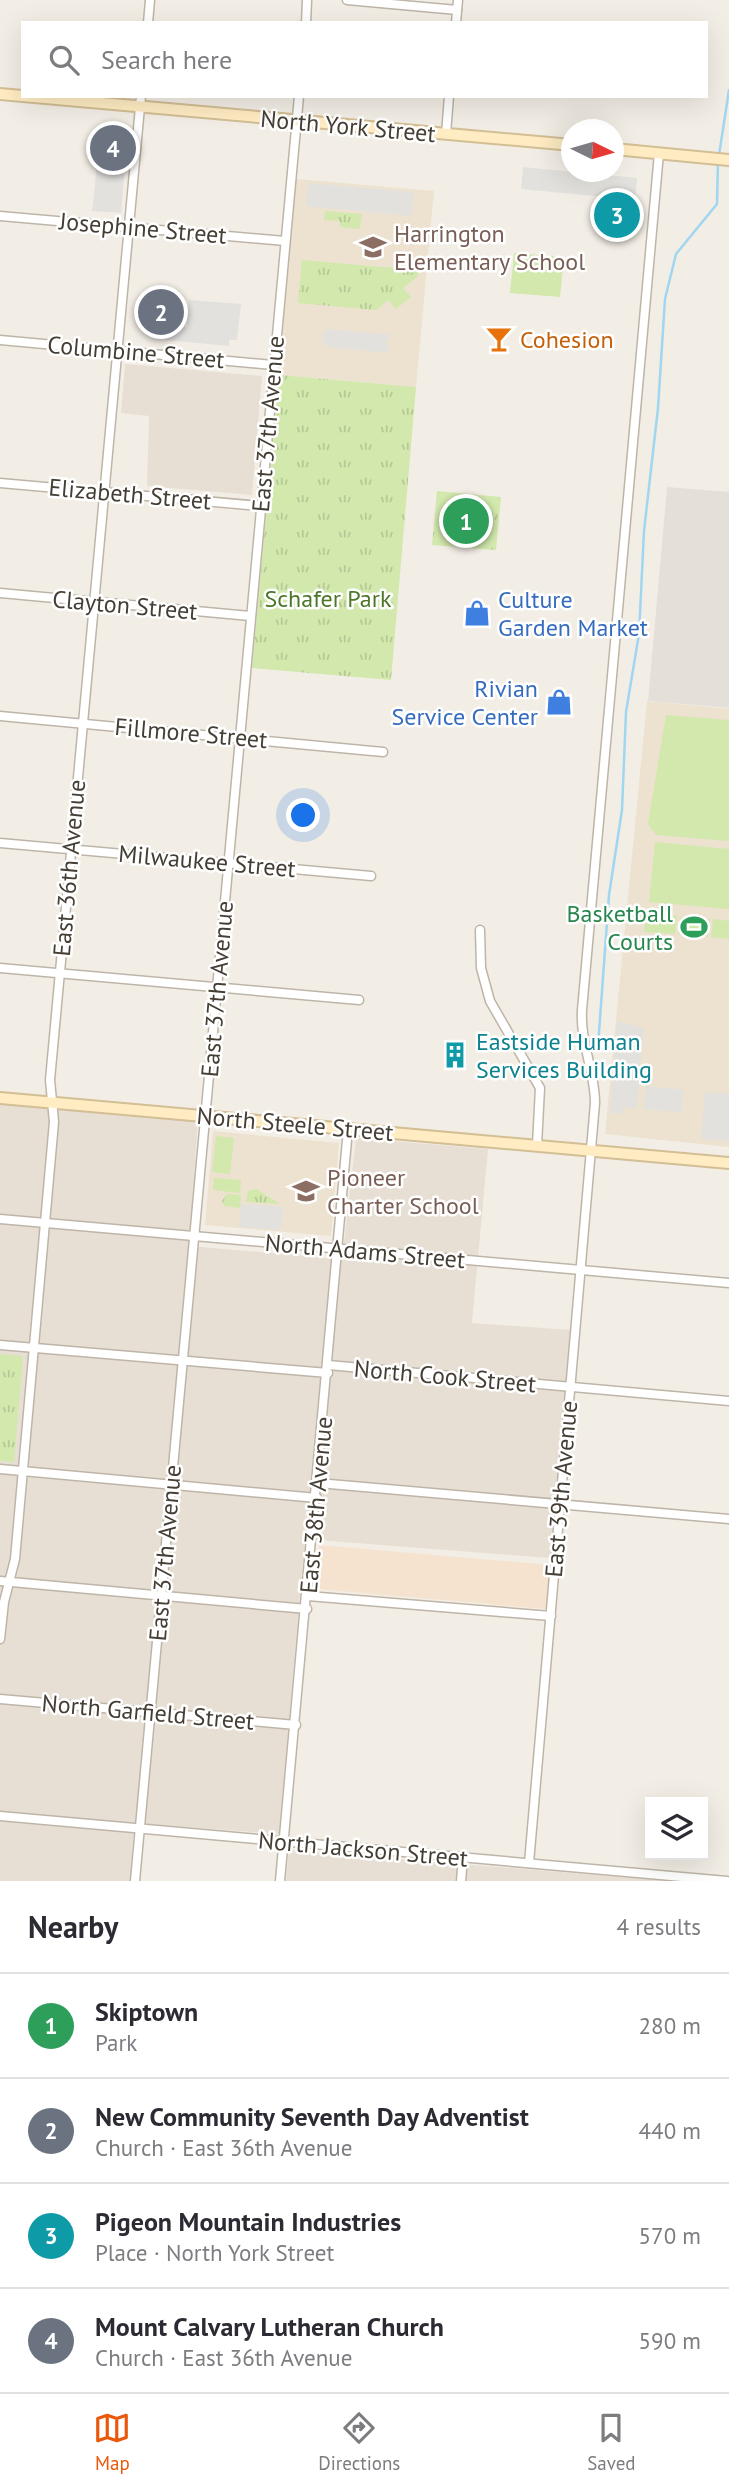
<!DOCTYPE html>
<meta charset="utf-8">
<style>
:root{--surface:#fff;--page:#f2f2f3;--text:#2b2b33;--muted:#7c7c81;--line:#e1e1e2;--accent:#ea580c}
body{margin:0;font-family:"PT Sans",sans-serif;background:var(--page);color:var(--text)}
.controls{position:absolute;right:21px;bottom:21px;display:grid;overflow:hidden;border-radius:0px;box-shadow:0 7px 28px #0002}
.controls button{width:63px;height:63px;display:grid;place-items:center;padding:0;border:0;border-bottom:2px solid var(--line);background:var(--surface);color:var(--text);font:35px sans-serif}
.compass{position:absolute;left:561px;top:119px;width:63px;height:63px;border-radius:50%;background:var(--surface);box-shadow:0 7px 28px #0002;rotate:95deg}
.you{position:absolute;left:304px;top:816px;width:24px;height:24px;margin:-18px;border:5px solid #fff;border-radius:50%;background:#1a73e8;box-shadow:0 0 0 10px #1a73e833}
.badge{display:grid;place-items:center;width:46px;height:46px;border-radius:50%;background:var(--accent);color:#fff;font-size:23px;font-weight:700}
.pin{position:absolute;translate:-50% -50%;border:4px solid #fff;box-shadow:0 2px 7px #0006}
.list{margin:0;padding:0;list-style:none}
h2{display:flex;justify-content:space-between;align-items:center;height:91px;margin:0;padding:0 28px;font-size:30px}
h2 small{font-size:23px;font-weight:400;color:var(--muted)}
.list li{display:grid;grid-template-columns:46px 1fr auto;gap:21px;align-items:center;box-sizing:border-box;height:105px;padding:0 28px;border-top:2px solid var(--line)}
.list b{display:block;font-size:26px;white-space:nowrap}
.list p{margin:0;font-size:23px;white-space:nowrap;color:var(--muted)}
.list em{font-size:23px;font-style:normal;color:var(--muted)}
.icon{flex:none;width:38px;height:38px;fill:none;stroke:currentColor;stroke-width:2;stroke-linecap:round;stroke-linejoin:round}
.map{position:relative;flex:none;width:729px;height:1881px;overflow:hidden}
.search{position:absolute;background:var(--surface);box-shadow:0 7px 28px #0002;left:21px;right:21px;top:21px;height:77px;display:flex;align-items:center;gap:18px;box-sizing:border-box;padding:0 24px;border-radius:0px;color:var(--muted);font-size:26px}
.sheet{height:511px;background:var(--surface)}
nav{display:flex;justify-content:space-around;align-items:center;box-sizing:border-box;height:98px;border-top:2px solid var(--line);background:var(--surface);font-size:19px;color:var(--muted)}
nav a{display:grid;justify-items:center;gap:4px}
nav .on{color:var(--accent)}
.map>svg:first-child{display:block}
</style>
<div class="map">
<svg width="729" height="1881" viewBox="0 0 729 1881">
<defs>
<pattern id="park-tufts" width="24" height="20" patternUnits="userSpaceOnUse" patternTransform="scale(1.75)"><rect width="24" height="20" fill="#d2e8ad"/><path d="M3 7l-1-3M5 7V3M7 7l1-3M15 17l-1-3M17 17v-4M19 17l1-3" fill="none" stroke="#b6c895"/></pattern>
</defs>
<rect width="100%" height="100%" fill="#f3eee5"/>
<g fill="#e7dfd3">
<polygon points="125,364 262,376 252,495 147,486 149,416 121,413"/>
<polygon points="0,1103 198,1121 189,1246 342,1259 356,1138 488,1149 472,1323 572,1330 550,1558 305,1539 279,1834 134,1823 130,1881 0,1881"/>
<polygon points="289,1850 669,1881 286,1881"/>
</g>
<polygon fill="#f5e3d0" points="319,1545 550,1565 546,1609 316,1589"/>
<polygon fill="#e5dfda" points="667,487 729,492 729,708 648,701"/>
<g fill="#ece2cf">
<polygon points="296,179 434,191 416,387 279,375"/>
<polygon points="647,701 729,709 729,1147 605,1134"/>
<polygon points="213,1131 339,1143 331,1236 205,1225"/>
</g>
<g fill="#d2e8ad">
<polygon points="514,253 564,257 560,297 510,293"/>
<polygon points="403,288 411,297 396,309 388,300"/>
<polygon points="666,715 729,720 729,841 656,835 648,824"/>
<polygon points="655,842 729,849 729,909 649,902"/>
<polygon points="646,913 677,916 675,934 644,932"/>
<polygon points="680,917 710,919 708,937 678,934"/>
<polygon points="713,919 729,921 729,939 711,937"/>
<polygon points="216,1136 234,1138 230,1174 212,1172"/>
<polygon points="214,1178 241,1180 240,1193 213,1190"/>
</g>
<g fill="url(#park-tufts)">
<polygon points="325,211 362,214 360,229 340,227 340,221 324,220"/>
<polygon points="302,260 418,270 418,276 376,310 298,303"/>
<polygon points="279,375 416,387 391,680 252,668"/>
<polygon points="437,491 501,497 496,550 432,545"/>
<polygon points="256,1189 280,1204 246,1202 248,1191"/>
<polygon points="227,1194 241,1195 240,1208 224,1206 222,1201"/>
<polygon points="0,1354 23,1356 14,1462 0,1461"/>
</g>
<g fill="#e3e1de">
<polygon points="97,164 125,167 121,213 92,211"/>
<polygon points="523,167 637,178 635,200 521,189"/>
<polygon points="308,183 414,192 411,216 306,206"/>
<polygon points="189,300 241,304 237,340 229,340 229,346 165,340 166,326 187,327"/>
<polygon points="327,329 391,335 386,343 390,353 326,347 322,337"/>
<polygon points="617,1021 644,1028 637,1108 624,1107 623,1114 610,1113"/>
<polygon points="646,1086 683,1090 681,1112 644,1109"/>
<polygon points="705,1092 729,1094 729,1141 701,1139"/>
<polygon points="241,1204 283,1207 281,1230 239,1227"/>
</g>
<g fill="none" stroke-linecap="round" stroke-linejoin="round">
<g stroke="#a0d6f1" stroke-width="2.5">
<polyline points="719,155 729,90"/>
<polyline points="598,1046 609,895 622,810 626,712 639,634 644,531 658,408 665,299 676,254 717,204 718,161"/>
</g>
<g stroke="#beb5a8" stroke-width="11">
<g id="street">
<polyline points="347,0 457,10"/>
<polyline points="148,23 150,0"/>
<polyline points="306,23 307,0"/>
<polyline points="456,23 458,0"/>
<polyline points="446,134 449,96"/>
<polyline points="0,216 285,241"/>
<polyline points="0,340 273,365"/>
<polyline points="0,483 260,506"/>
<polyline points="0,593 250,616"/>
<polyline points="0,716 383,752"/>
<polyline points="0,843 371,876"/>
<polyline points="480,930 481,968 490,1001 540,1088 537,1145"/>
<polyline points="0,968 359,1000"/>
<polyline points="0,1219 729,1283"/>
<polyline points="0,1345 328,1373"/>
<polyline points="328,1365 729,1401"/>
<polyline points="0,1469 317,1498"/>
<polyline points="318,1483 729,1519"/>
<polyline points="0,1581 307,1609"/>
<polyline points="308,1596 551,1616"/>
<polyline points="0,1639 4,1602 15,1559 54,1122 50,1080 141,96"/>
<polyline points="0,1699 296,1725"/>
<polyline points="0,1816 727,1881"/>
<path d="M529,1863L595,1103C595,1071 580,1043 582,1010L659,153"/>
<polyline points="135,1881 299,96"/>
<polyline points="280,1881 348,1129"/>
<polyline points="461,1881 463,1858"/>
</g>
</g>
<g stroke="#d3be95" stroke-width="14">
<g id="secondary">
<polyline points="0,94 572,145"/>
<polyline points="614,149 729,160"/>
<polyline points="0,1098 729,1163"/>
</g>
</g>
<use href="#street" stroke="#fff" stroke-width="8"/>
<use href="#secondary" stroke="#ffecc3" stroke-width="10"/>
</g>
<defs>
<g id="school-bare" transform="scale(2.1)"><path d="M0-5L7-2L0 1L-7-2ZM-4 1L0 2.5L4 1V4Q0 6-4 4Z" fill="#8d6e63" stroke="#fff" stroke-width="2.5" paint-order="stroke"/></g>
<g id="bar-bare" transform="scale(2.1)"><path d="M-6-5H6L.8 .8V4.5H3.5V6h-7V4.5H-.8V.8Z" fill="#e8710a" stroke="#fff" stroke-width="2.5" paint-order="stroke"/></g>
<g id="shop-bare" transform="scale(2.1)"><path d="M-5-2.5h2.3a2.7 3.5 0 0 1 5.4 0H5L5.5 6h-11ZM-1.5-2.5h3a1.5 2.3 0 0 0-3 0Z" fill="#3f7fe0" stroke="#fff" stroke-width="2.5" paint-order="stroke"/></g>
<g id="stadium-bare" transform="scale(2.1)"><path d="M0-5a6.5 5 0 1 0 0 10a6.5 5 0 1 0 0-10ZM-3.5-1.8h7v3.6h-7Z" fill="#2e9e5b" stroke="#fff" stroke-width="2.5" paint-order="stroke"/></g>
<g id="building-bare" transform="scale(2.1)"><path d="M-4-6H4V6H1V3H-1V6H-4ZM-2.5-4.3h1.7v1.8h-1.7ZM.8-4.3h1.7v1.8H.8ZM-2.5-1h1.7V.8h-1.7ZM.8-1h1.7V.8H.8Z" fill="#0f9aa8" stroke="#fff" stroke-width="2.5" paint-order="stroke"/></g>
</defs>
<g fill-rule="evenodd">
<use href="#school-bare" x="373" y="247"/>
<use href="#bar-bare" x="499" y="339"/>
<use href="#shop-bare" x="477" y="613"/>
<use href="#shop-bare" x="559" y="702"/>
<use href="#stadium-bare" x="694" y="927"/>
<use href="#building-bare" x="455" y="1055"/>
<use href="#school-bare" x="306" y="1191"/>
</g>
<g text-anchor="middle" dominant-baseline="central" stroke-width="5" stroke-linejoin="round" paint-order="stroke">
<g font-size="24" fill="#453e35" stroke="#fff">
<text transform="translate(348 126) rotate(5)">North York Street</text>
<text transform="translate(143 228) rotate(5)">Josephine Street</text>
<text transform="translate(136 352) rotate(5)">Columbine Street</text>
<text transform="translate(268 424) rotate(-85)">East 37th Avenue</text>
<text transform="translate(130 494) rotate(5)">Elizabeth Street</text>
<text transform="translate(125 605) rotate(5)">Clayton Street</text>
<text transform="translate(191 733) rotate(5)">Fillmore Street</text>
<text transform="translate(207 861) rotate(5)">Milwaukee Street</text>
<text transform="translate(69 868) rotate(-85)">East 36th Avenue</text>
<text transform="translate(217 989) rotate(-85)">East 37th Avenue</text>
<text transform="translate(295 1124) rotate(5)">North Steele Street</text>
<text transform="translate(365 1251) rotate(5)">North Adams Street</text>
<text transform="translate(445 1376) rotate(5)">North Cook Street</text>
<text transform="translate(561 1489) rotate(-85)">East 39th Avenue</text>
<text transform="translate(316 1505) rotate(-85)">East 38th Avenue</text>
<text transform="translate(165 1553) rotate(-85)">East 37th Avenue</text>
<text transform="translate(148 1712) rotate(5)">North Garfield Street</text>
<text transform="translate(363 1849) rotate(5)">North Jackson Street</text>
</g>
<g font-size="24" fill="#785e54" stroke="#fff" text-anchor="start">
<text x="394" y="233">Harrington<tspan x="394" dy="28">Elementary School</tspan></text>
<text x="327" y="1177">Pioneer<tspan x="327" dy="28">Charter School</tspan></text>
</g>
<g font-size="24" fill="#c56008" stroke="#fff" text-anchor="start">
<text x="520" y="339">Cohesion</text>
</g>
<g font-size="24" fill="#4c7728" stroke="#fff">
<text x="328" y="598">Schafer Park</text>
</g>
<g font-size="24" fill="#366cbe" stroke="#fff" text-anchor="start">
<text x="498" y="599">Culture<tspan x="498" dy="28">Garden Market</tspan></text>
<text x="538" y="688" text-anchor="end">Rivian<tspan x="538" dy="28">Service Center</tspan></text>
</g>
<g font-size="24" fill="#27864d" stroke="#fff" text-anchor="end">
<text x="673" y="913">Basketball<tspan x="673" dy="28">Courts</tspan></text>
</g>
<g font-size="24" fill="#0d838f" stroke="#fff" text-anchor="start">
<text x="476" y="1041">Eastside Human<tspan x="476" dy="28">Services Building</tspan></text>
</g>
</g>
</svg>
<div class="controls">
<button><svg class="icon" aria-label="layers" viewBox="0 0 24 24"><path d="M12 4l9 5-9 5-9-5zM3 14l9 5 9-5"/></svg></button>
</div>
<svg class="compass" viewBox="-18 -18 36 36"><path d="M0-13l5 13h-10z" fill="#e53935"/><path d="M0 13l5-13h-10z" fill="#7c7c81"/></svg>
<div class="you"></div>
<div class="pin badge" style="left:466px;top:521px;background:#2e9e5b">1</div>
<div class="pin badge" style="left:161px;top:312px;background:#6b7280">2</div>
<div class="pin badge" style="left:617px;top:215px;background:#0f9aa8">3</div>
<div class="pin badge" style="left:113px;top:148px;background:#6b7280">4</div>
<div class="search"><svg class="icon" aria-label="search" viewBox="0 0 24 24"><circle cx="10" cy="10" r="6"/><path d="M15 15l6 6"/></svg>Search here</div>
</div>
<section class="sheet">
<h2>Nearby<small>4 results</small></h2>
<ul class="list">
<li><span class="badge" style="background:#2e9e5b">1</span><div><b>Skiptown</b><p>Park</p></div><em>280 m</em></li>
<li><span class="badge" style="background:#6b7280">2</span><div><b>New Community Seventh Day Adventist</b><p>Church · East 36th Avenue</p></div><em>440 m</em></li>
<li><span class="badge" style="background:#0f9aa8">3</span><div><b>Pigeon Mountain Industries</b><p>Place · North York Street</p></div><em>570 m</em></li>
<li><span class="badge" style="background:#6b7280">4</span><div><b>Mount Calvary Lutheran Church</b><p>Church · East 36th Avenue</p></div><em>590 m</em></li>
</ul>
</section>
<nav>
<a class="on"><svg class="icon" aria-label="map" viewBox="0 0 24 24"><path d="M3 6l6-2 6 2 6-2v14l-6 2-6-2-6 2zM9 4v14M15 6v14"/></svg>Map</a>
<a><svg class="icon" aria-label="directions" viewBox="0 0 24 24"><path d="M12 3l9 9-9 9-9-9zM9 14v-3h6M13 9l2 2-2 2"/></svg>Directions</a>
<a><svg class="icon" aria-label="saved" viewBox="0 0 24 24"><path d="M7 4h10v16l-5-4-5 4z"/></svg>Saved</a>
</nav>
